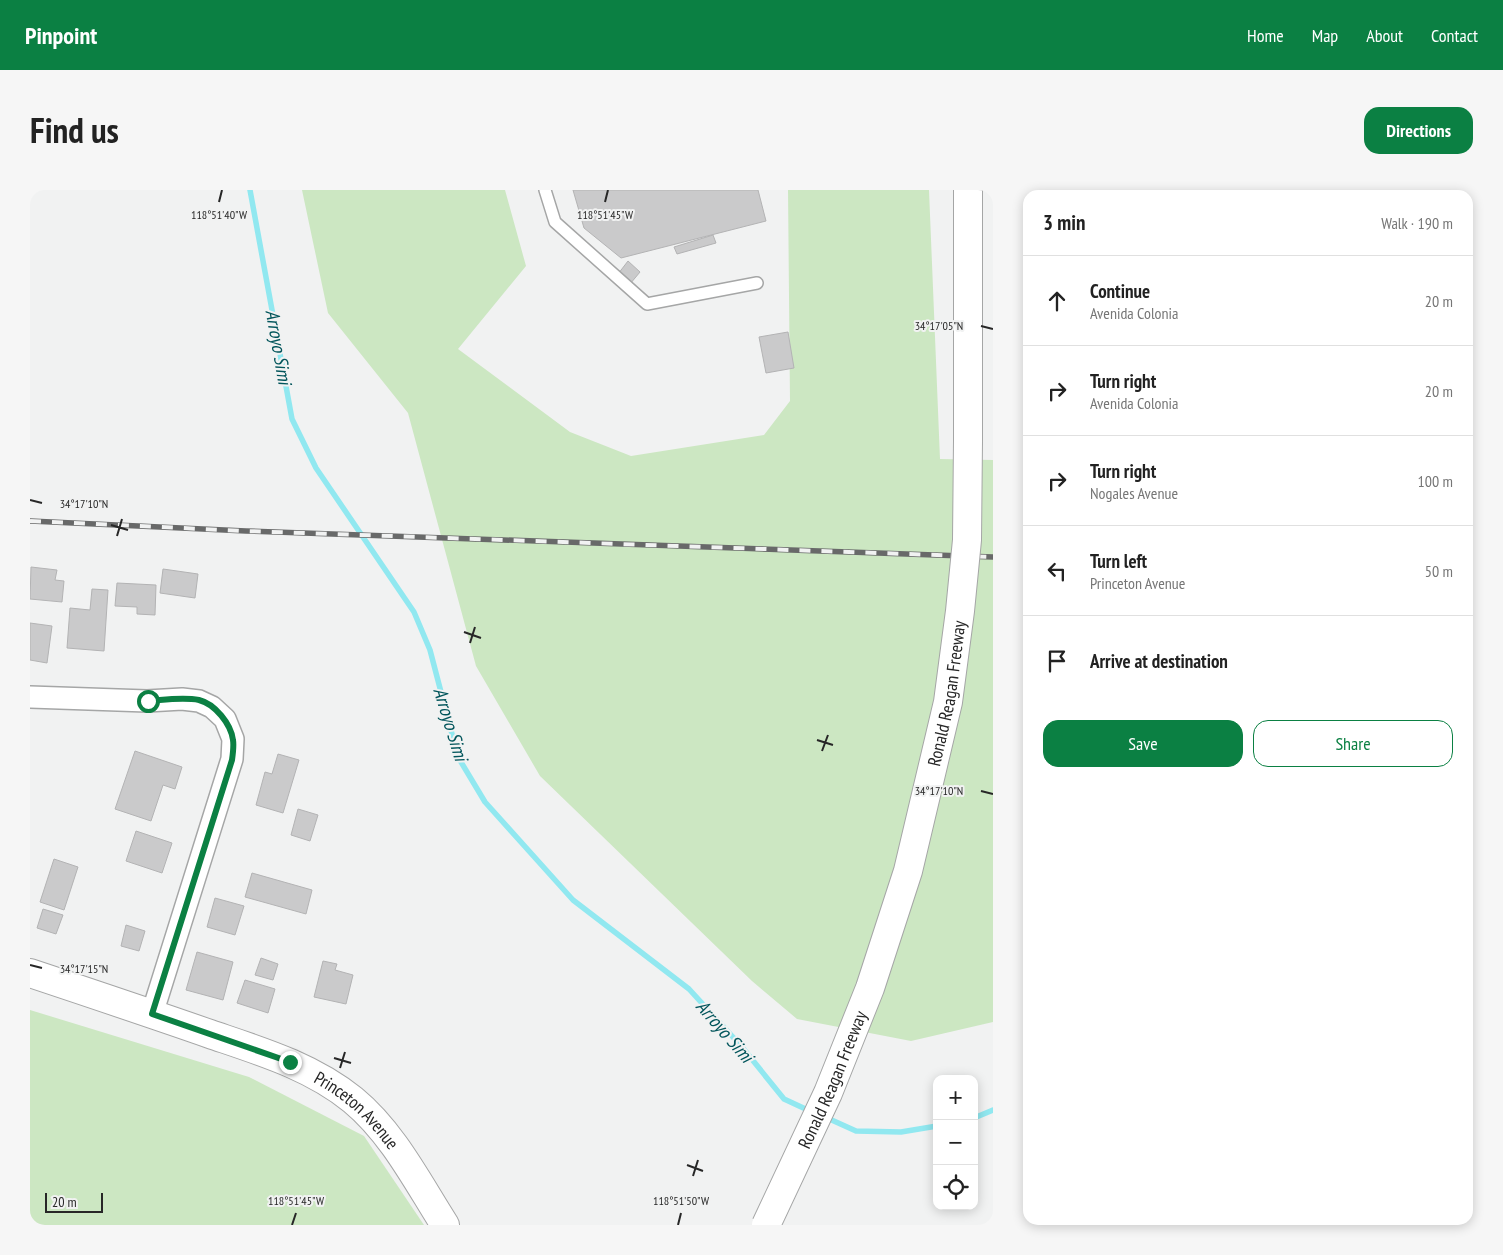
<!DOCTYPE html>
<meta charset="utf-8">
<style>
:root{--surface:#fff;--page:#f6f6f6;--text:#222;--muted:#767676;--line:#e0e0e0;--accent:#0b8043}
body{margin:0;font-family:"PT Sans Narrow",sans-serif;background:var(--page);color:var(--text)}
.controls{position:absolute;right:15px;bottom:15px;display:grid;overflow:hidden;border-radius:10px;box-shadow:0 2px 12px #0003}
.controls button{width:45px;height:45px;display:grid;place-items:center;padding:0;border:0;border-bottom:1px solid var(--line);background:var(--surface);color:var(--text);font:25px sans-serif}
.scale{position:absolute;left:15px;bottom:12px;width:58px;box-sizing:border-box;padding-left:5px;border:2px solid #272727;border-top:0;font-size:14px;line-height:18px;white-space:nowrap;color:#272727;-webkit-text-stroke:4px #f1f2f2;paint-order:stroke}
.stop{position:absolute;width:15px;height:15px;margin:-11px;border:4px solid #0b8043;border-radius:50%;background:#fff}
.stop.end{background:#0b8043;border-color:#fff;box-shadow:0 1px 5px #0008}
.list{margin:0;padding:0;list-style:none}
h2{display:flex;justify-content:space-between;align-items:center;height:65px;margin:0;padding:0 20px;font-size:21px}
h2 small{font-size:16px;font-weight:400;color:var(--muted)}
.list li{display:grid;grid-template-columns:32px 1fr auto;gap:15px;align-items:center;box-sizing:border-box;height:90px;padding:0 20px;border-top:1px solid var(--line)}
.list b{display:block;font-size:19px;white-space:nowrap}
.list p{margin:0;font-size:16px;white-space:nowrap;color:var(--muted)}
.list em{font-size:16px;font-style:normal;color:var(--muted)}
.actions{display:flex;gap:10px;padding:15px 20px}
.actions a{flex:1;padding:11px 0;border:1px solid var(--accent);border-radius:15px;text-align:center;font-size:18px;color:var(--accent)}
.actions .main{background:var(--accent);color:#fff}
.icon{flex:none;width:28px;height:28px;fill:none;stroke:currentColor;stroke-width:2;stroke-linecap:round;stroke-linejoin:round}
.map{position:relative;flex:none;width:963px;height:1035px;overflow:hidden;border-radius:15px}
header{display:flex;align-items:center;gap:30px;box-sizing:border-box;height:70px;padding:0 25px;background:var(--accent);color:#fff}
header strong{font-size:24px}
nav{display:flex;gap:28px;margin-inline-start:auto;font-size:18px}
.intro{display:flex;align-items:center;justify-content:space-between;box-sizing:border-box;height:120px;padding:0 30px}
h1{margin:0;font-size:35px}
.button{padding:12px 22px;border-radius:15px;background:var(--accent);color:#fff;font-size:18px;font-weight:700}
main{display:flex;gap:30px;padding:0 30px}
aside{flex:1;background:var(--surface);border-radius:15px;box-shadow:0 2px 12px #0003}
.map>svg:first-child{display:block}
</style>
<header>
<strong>Pinpoint</strong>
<nav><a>Home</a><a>Map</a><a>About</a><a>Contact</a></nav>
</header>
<div class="intro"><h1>Find us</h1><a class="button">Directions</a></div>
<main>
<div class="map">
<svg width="963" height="1035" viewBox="0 0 963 1035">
<rect width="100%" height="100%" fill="#f1f2f2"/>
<g fill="#cce7c2">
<polygon points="272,0 475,0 496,76 428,159 540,242 601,266 734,245 760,211 758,0 899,0 910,269 963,270 963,832 881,851 767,829 722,791 510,586 446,476 378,223 298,123"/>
<polygon points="0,820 219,887 334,946 394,1035 0,1035"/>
</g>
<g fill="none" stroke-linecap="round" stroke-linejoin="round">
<g stroke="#91e8f0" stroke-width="5.5">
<polyline points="220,0 262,229 286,278 384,422 400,460 428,567 455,612 543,710 659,799 712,857 754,909 782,922"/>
<polyline points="795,927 826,941 871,942 907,936"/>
<polyline points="944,928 963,920"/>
</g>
</g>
<g fill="#cacacb" stroke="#b3b3b4">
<polygon points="543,0 728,0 736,31 591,68 554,38"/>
<polygon points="683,45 686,53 647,64 644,57"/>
<polygon points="598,71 610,82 600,94 588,84"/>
<polygon points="758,142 764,178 736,183 729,147"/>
<polygon points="1,377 27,380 25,390 34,391 32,412 0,409"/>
<polygon points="133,379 168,384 165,408 130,403"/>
<polygon points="87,393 126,395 125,425 107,424 107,417 85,416"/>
<polygon points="62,399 78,400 74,461 37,458 40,418 60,420"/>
<polygon points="0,433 22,436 17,473 0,470"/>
<polygon points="105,561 152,577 145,599 133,595 121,631 85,619"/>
<polygon points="248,564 269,570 253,623 226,615 235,582 242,584"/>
<polygon points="268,619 288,625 280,651 261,645"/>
<polygon points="106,641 142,653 132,683 96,671"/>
<polygon points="24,669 48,677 34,720 10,712"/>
<polygon points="222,683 282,700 276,724 215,707"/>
<polygon points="185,708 214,716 205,745 177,737"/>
<polygon points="13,719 33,725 26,744 7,738"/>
<polygon points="96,735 115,741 109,761 91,756"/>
<polygon points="167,762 203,772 193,810 156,800"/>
<polygon points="231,768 248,774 243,790 225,785"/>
<polygon points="293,771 307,774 305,780 323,785 316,814 284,807"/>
<polygon points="215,790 245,799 238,823 207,813"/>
</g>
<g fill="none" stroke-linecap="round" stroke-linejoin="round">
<g stroke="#a5a6a6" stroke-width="14">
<polyline id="lane" points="515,0 525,32 617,114 727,93"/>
</g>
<g stroke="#a5a6a6" stroke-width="24">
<polyline id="street" points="0,507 117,511 152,509 169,511 182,517 195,529 203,549 202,569 122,824"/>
</g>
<g stroke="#a5a6a6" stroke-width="30">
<g id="secondary">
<path id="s1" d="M0,783C60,803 120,823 180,844C230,861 281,876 323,910C363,943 388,993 415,1035"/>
</g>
</g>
<g stroke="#a5a6a6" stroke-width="30">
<polyline id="highway" points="938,0 938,251"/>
</g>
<use href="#lane" stroke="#fff" stroke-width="11"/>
<use href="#street" stroke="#fff" stroke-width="21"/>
<use href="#secondary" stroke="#fff" stroke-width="28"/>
<use href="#highway" stroke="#fff" stroke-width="28"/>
<g stroke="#686969" stroke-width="5.5">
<polyline id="rail" points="0,331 216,341 963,367"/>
</g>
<use href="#rail" stroke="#f1f2f2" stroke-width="4" stroke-dasharray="11" stroke-linecap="butt"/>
<g stroke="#a5a6a6" stroke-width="30" stroke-linecap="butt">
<g id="highway-bridge">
<path id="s2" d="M736,1035L798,903L840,798L878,681L918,512L930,421L937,350L938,251"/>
</g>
</g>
<use href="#highway-bridge" stroke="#fff" stroke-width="28"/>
</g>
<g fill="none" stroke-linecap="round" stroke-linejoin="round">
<path stroke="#0b8043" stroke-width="6" d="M118,511C134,510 152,507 169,510C185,514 201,534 203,550C204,556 203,563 202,570L122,824L260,872"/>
</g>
<path fill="none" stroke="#272727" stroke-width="2" d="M189,12L192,0M575,12L578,0M951,136L963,139M0,310L12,313M81,335L98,340M87,346L92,329M434,442L451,448M440,453L445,437M787,550L803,555M792,561L798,545M951,601L963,604M0,775L12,778M304,868L321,873M310,878L315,862M657,975L673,981M663,986L668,970M262,1035L266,1023M648,1035L651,1023"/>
<g text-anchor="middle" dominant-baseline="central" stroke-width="4" stroke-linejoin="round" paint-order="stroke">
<g font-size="18" fill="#272727" stroke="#f1f2f2">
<text stroke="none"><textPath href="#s2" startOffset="564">Ronald Reagan Freeway</textPath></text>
<text stroke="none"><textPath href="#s2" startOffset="160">Ronald Reagan Freeway</textPath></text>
<text stroke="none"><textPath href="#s1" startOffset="358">Princeton Avenue</textPath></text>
</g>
<g font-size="19" font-style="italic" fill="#02555b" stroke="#f1f2f2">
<text transform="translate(249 157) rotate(80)">Arroyo Simi</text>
<text transform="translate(421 534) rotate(73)">Arroyo Simi</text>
<text transform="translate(695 841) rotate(49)">Arroyo Simi</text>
</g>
</g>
<g font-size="12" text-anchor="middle" fill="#272727" stroke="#f1f2f2" stroke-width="4" stroke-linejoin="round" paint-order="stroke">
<text x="189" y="29">118°51'40"W</text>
<text x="575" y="29">118°51'45"W</text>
<text x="909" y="140">34°17'05"N</text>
<text x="54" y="318">34°17'10"N</text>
<text x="909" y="605">34°17'10"N</text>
<text x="54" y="783">34°17'15"N</text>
<text x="266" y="1015">118°51'45"W</text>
<text x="651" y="1015">118°51'50"W</text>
</g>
</svg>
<div class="controls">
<button>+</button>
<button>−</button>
<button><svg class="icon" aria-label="locate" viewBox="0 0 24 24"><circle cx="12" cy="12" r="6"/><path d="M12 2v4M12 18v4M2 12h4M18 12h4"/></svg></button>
</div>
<div class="scale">20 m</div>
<div class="stop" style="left:118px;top:511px"></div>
<div class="stop end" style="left:260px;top:872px"></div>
</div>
<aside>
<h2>3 min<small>Walk · 190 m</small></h2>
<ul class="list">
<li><svg class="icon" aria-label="ahead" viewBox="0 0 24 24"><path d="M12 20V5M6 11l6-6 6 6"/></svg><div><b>Continue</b><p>Avenida Colonia</p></div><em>20 m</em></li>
<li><svg class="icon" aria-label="right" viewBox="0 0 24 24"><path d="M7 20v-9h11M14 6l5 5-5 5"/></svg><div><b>Turn right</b><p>Avenida Colonia</p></div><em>20 m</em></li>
<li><svg class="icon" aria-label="right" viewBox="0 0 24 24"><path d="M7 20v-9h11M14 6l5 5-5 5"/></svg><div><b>Turn right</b><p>Nogales Avenue</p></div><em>100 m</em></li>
<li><svg class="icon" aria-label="left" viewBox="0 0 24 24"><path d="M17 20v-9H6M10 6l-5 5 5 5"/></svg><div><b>Turn left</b><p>Princeton Avenue</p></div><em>50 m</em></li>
<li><svg class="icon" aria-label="arrive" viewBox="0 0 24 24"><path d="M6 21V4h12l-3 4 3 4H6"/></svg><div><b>Arrive at destination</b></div></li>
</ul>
<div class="actions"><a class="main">Save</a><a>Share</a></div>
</aside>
</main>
